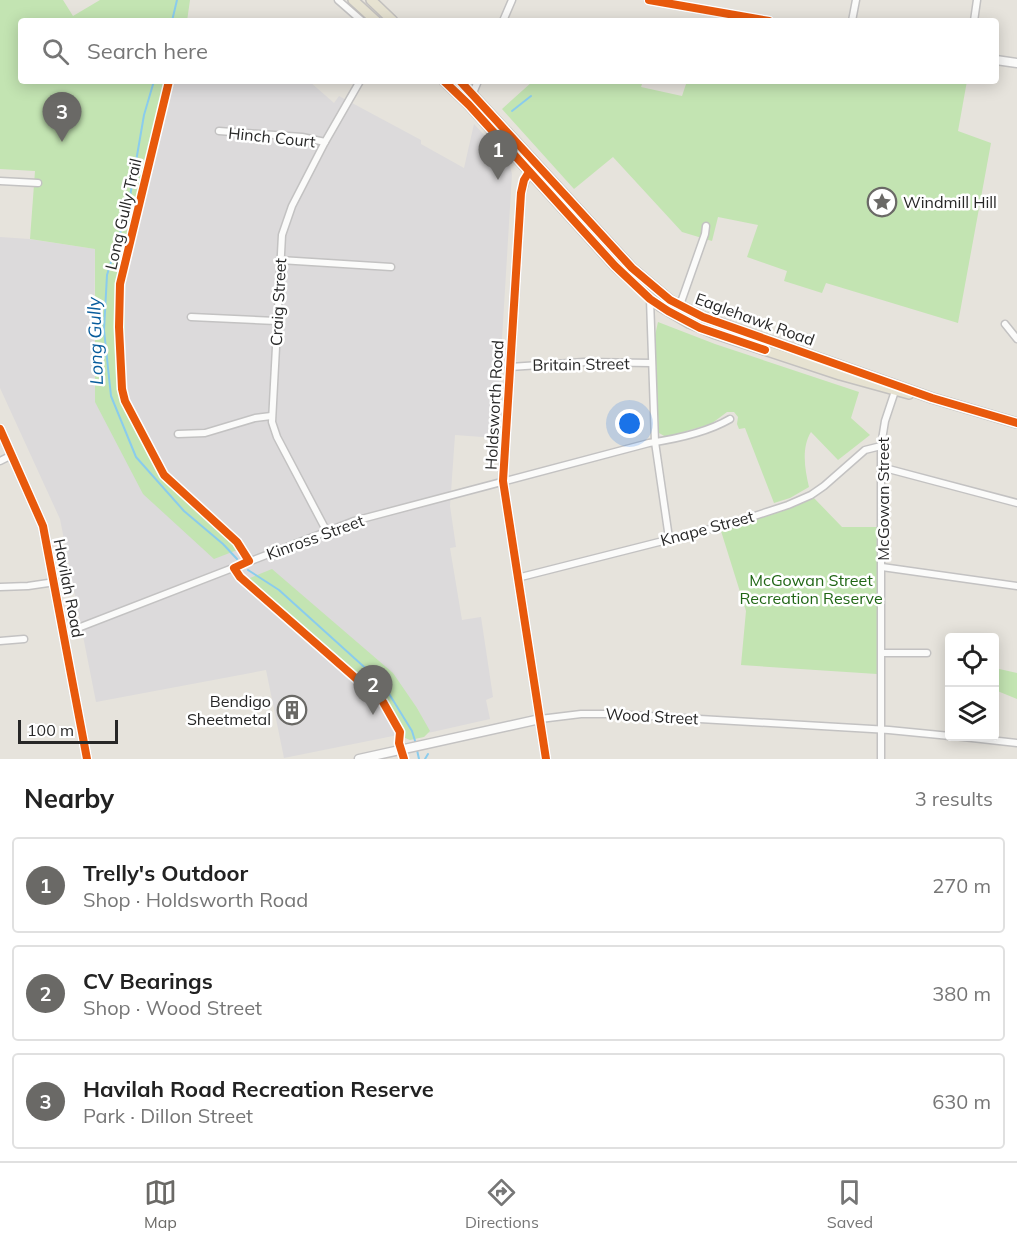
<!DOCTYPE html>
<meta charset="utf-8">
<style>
:root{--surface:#fff;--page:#f2f2f2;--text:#222;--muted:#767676;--line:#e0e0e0;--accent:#6a6966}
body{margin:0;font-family:Mulish,sans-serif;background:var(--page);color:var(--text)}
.controls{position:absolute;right:18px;bottom:18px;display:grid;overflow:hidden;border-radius:6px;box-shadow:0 3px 15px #0003}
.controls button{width:54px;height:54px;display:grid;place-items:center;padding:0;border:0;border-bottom:2px solid var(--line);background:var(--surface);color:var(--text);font:30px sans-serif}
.scale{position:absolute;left:18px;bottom:15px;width:100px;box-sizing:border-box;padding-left:6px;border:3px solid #272727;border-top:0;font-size:16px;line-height:21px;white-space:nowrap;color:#272727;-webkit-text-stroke:4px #fff;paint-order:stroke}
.you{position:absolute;left:630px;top:424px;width:21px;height:21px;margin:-15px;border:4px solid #fff;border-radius:50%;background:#1a73e8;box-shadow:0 0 0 9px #1a73e833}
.badge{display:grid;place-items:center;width:39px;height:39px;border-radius:50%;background:var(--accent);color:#fff;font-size:20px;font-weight:700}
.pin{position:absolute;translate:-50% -50px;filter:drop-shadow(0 2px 3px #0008)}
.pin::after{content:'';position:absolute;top:32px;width:21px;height:18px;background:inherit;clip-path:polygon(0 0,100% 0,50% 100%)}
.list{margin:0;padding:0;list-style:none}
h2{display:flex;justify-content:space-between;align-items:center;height:78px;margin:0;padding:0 24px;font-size:26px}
h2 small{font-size:20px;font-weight:400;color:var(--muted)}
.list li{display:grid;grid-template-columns:39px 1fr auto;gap:18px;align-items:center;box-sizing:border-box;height:96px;margin:0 12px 12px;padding:0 12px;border:2px solid var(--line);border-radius:6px}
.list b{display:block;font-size:22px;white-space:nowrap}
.list p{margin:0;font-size:20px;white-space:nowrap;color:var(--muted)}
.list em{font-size:20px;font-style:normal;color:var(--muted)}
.icon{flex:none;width:33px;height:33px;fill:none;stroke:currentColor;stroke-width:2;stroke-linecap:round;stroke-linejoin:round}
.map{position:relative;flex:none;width:1017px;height:759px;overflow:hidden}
.search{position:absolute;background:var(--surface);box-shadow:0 3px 15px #0003;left:18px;right:18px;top:18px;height:66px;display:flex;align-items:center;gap:15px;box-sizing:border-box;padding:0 21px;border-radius:6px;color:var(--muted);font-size:22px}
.sheet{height:402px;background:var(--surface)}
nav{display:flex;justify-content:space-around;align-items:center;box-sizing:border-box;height:84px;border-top:2px solid var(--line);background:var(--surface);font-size:16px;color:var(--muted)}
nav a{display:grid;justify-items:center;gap:3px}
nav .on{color:var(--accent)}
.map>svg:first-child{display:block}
</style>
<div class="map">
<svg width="1017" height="759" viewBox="0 0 1017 759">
<rect width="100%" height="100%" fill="#e6e3dc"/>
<polygon fill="#dcdadb" points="171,81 309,81 334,103 339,96 421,140 421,144 464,168 474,124 509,162 512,174 496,438 455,435 450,506 456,547 450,548 462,620 481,617 493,697 486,700 490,719 428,733 429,731 417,708 240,582 380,702 398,735 284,758 266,670 96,702 60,519 0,388 0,237 29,239 95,249 94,339 143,494 244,547 165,473 125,396 125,266"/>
<g fill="#c3e4b2">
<polygon points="0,0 63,0 73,16 100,0 190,0 187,21 21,21 21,81 171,81 125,266 125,396 165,473 245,547 214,559 143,494 95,402 95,249 30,239 35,171 0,169"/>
<polygon points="533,81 643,81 641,87 682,96 687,81 967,81 958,131 991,143 958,323 826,283 822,293 784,281 787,271 747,257 758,225 718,217 712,241 682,232 613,157 574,189 502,109"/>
<path d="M658,322L715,344L859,392L851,418L870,435L838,460L811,432C801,448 805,470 809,487L790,498L774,503L745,428L739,429L737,424L738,417L734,412H727L711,424L666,437L659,433L654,340Z"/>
<polygon points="813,497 842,527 877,527 879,546 880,636 877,674 741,665 746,611 721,531 798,505"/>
<polygon points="272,569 393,673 417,708 430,731 424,737 410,740 398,735 380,702 240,582"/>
<polygon points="995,668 1017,673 1017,699 995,690"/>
</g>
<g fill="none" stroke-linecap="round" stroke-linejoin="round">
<g stroke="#8acced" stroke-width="2">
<polyline points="172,21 177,0"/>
<polyline points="154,81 144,115 128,208 107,275 104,330 111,396 136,457 184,511 223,544 237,559"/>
<polyline points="512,111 531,96"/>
<polyline points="248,570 279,590 383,684 412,731 416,744"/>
<polyline points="417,750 419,759"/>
<polyline points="425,759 428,754"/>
</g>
<g stroke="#c3c2c2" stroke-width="9">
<g id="street">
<polyline points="338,0 362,21"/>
<polyline points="503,21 512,0"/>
<polyline points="852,21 856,0"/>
<polyline points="974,21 977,0"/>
<polyline points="473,93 478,81"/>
<polyline points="219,131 302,137 325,142"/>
<polyline points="0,181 38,183"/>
<polyline points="280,260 391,267"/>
<polyline points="650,299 655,442 669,538"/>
<polyline points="680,305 705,234 706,226"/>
<polyline points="191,317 276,321"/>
<polyline points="1005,324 1017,339"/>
<polyline points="510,367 584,362 651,363"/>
<polyline points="178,434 205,433 255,418 271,416"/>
<polyline points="0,461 12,455"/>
<polyline points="881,467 1017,503"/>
<polyline points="326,530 277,437 272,422 282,235 292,206 325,142 360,81"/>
<polyline points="882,567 1017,586"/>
<polyline points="517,578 730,524 788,505 811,495 824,486 865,450 881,446"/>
<polyline points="0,587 28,586 55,582"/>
<path d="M65,633L354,521L649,443C676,439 706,433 730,419"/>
<polyline points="0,641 24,639"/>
<polyline points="882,653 927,653"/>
<polyline points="540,719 581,714 614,714 889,730 950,736"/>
<polyline points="954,736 1017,743"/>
<polyline points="881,759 881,446 885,421 895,391"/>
</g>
</g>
<g stroke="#c3c2c2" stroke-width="11">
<g id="secondary">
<polyline points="649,0 769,21"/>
<polyline points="996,60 1017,63"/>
<polyline points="534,167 525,179 521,193 503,481 546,759"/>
<polyline points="0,429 43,526 87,759"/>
<polyline points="359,759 540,719"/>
</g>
</g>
<g stroke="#c3c1bf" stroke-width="12">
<g id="primary">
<polyline points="353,0 376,21"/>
<polyline points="371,0 393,21"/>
<polyline points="444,81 469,105 615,266 660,306 689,323 713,333 840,375 909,394"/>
<polyline points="460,81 632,268 670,300 703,317 932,398 1017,423"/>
</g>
</g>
<use href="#street" stroke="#fbfbfa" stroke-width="6"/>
<use href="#secondary" stroke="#fbfbfa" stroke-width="8"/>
<use href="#primary" stroke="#e6e2d1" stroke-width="9"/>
<g stroke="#fff" stroke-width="11">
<g id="cycleway">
<polyline points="649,0 769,21"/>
<polyline points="169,81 120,284 119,327 122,389 125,401 164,475 237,542 249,561 234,568 240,577 383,702 400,732 399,743 404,759"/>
<polyline points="444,81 469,105 615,266 650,299 668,311 700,328 765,350"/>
<polyline points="460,81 632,268 670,300 703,317 932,398 1017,423"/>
<polyline points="529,172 524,180 521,193 503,481 546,759"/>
<polyline points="0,429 43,526 87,759"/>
</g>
</g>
<use href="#cycleway" stroke="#e8590c" stroke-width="8"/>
</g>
<defs>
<g id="sight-ring" transform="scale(1.5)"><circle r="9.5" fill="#fff" stroke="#6a6966" stroke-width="1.5"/><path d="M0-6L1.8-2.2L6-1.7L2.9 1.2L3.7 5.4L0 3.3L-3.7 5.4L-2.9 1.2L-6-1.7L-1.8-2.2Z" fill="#6a6966"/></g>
<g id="building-ring" transform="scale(1.5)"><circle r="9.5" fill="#fff" stroke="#6a6966" stroke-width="1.5"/><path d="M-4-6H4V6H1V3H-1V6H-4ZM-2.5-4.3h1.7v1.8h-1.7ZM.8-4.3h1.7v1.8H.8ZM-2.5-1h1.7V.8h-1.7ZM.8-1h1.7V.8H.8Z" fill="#6a6966"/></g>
</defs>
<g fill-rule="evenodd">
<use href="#sight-ring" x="882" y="202"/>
<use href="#building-ring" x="292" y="710"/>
</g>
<g text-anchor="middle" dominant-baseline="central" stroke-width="5" stroke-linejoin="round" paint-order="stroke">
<g font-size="16" fill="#272727" stroke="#fff">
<text transform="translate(272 137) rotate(6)">Hinch Court</text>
<text transform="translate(123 214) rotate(-77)">Long Gully Trail</text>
<text transform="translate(278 302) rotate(-87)">Craig Street</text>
<text transform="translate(755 319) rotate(20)">Eaglehawk Road</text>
<text transform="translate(581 364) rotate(-1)">Britain Street</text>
<text transform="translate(494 405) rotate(-87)">Holdsworth Road</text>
<text transform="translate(883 499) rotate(-90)">McGowan Street</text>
<text transform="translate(707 528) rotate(-15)">Knape Street</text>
<text transform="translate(315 537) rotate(-20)">Kinross Street</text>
<text transform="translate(69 588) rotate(79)">Havilah Road</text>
<text transform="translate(652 716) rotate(3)">Wood Street</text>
</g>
<g font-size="16" fill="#272727" stroke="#fff" text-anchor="start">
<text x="903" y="202">Windmill Hill</text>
<text x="271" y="701" text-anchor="end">Bendigo<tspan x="271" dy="18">Sheetmetal</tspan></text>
</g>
<g font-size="16" fill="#206615" stroke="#fff">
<text x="811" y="580">McGowan Street<tspan x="811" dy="18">Recreation Reserve</tspan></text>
</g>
<g font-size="18" font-style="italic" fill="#075c9c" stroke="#fff">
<text transform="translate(95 341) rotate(-92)">Long Gully</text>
</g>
</g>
</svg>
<div class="controls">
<button><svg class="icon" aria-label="locate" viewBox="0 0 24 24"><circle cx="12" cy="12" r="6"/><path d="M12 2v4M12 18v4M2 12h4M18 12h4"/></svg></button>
<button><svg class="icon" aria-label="layers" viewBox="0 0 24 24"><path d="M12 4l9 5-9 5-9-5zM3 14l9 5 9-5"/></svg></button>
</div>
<div class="scale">100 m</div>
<div class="you"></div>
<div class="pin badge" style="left:498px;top:180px">1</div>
<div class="pin badge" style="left:373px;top:715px">2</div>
<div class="pin badge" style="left:62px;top:142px">3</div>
<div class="search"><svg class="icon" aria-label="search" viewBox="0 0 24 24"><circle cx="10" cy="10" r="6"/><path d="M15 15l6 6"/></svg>Search here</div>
</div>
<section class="sheet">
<h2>Nearby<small>3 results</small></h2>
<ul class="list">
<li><span class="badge">1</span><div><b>Trelly's Outdoor</b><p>Shop · Holdsworth Road</p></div><em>270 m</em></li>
<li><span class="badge">2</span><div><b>CV Bearings</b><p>Shop · Wood Street</p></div><em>380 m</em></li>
<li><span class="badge">3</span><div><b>Havilah Road Recreation Reserve</b><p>Park · Dillon Street</p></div><em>630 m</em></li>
</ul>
</section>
<nav>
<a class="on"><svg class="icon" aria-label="map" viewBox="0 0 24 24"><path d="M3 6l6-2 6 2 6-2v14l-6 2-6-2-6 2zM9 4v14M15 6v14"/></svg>Map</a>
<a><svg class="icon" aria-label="directions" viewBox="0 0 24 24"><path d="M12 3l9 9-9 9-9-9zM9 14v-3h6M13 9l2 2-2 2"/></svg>Directions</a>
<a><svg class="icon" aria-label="saved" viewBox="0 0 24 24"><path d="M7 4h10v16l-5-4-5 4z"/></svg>Saved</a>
</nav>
